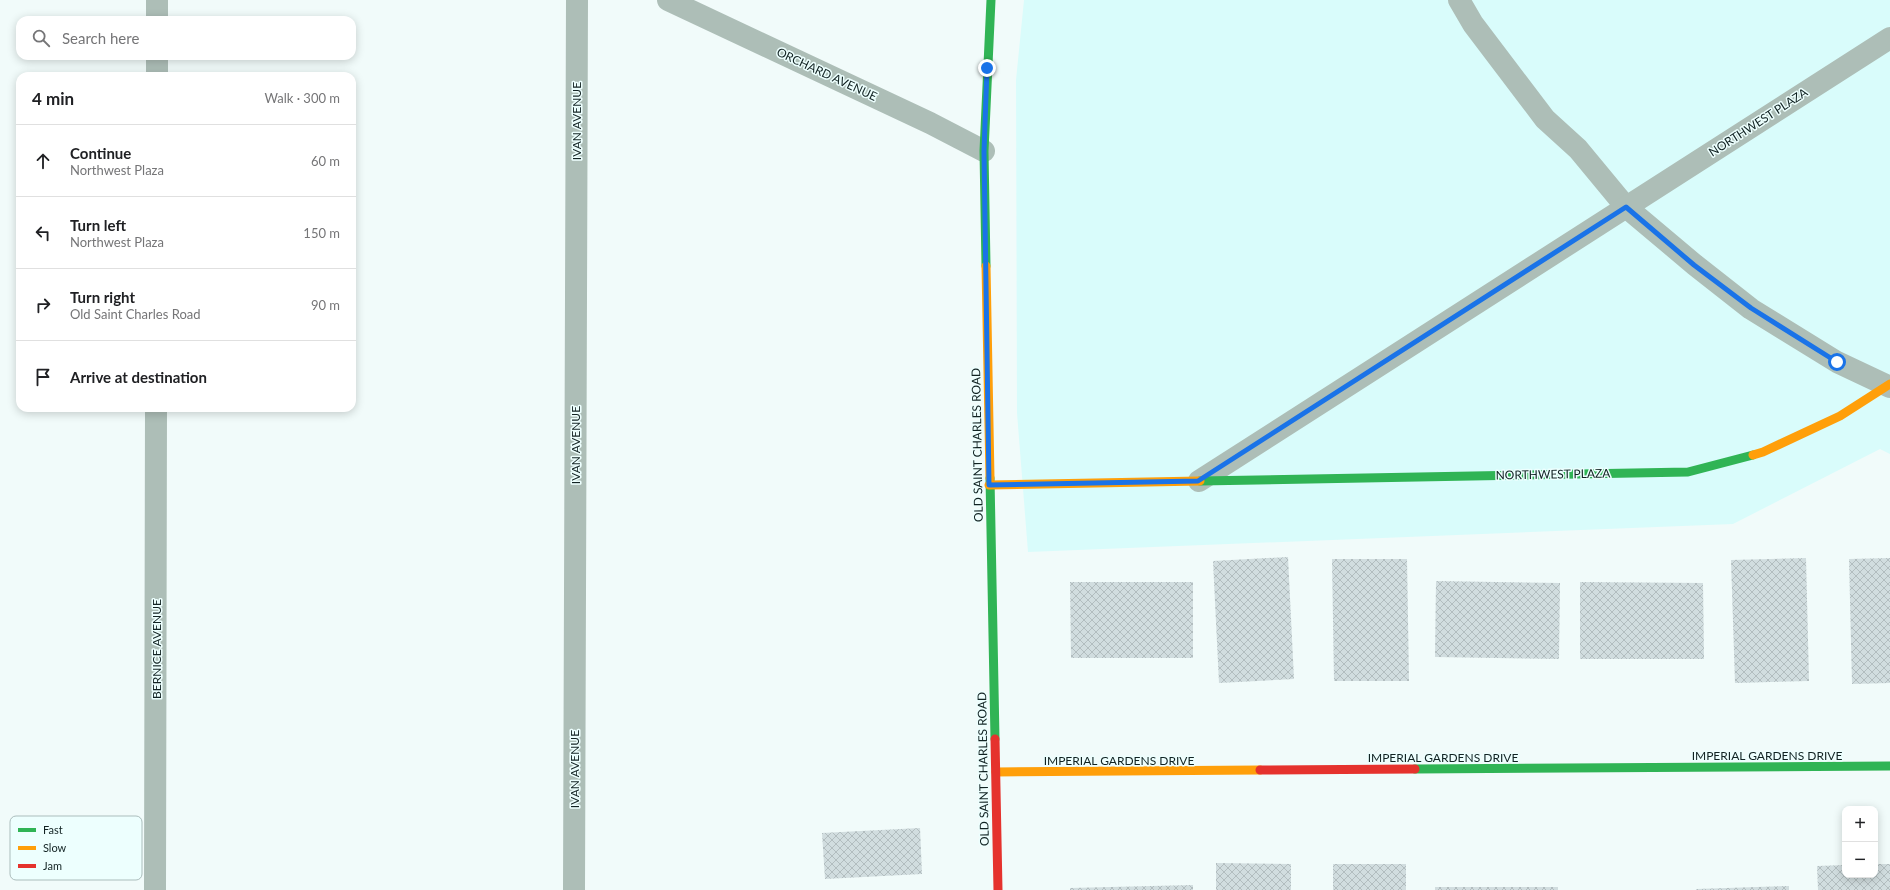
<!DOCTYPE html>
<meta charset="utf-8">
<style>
:root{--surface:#fff;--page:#f2f2f2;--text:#202124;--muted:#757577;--line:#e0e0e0}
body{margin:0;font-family:Lato,sans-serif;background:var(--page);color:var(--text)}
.controls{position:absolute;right:12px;bottom:12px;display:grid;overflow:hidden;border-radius:8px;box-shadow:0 2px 10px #0003}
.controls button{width:36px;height:36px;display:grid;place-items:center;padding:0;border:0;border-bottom:1px solid var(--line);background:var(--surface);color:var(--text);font:20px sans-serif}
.stop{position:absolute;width:12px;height:12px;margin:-9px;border:3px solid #1a73e8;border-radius:50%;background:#fff}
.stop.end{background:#1a73e8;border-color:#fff;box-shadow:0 1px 4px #0008}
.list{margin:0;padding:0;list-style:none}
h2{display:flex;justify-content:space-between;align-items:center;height:52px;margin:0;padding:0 16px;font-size:17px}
h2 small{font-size:13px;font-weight:400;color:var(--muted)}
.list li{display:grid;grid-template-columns:26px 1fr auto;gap:12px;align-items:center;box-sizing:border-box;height:72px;padding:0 16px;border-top:1px solid var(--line)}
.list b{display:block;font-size:15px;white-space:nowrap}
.list p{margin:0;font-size:13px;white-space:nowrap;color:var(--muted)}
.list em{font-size:13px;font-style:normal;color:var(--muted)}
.icon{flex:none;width:22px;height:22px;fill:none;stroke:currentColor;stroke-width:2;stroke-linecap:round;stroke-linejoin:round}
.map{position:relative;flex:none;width:1890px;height:890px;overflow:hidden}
.search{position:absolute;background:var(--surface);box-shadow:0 2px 10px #0003;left:16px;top:16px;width:340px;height:44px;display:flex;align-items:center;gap:10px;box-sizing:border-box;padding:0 14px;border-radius:12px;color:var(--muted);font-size:15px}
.panel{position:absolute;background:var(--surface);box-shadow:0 2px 10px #0003;left:16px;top:72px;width:340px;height:340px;border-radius:12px}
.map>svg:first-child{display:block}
</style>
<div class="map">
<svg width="1890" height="890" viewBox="0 0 1890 890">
<defs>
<pattern id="building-cross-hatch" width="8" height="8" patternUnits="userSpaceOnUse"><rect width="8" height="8" fill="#d1dddf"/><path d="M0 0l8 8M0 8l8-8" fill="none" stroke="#b2bdbf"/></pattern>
</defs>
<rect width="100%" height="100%" fill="#f1fbfa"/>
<polygon fill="#d9fcfb" points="1024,0 1890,0 1890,454 1880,449 1733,524 1028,552 1017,413 1016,80"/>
<g fill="url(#building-cross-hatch)">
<polygon points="1288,557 1294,679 1219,683 1213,561"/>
<polygon points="1806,558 1809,681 1735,683 1731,560"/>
<polygon points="1890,558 1890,683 1852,684 1849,559"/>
<polygon points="1332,559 1407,559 1409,681 1334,681"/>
<polygon points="1436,581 1560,583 1559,659 1435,657"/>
<polygon points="1070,582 1193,582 1193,658 1071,658"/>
<polygon points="1580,582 1703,583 1704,659 1580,659"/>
<polygon points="920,828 922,874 825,879 822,833"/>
<polygon points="1216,863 1291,864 1291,890 1216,890"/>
<rect x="1333" y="864" width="73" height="26"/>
<polygon points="1875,864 1890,864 1890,890 1818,890 1817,866 1845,865 1845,875 1875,875"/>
<polygon points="1193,885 1193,890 1070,890 1070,888"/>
<polygon points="1789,886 1789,890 1696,890 1696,889"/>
<rect x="1435" y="887" width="123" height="3"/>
</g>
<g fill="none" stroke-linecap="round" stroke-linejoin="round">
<g stroke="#adbeb7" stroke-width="22">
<polyline points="668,0 930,123 984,151"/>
<polyline points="1459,0 1473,24 1545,119 1578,149 1626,207 1695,265 1751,309 1837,362 1890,387"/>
<polyline points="157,20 157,0"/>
<polyline points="157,76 157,56"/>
<polyline points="1199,481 1890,38"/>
<polyline points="155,890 156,408"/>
<polyline points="574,890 577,0"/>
</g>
<g stroke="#30b455" stroke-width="9">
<polyline points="986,266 984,151 991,0"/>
<polyline points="990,478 995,739"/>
<polyline points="1200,481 1688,472 1753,455"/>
<polyline points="1415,769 1890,766"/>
</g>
<g stroke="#ff9f0a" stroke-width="9">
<polyline points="986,266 990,478"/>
<polyline points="1753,455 1763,452 1840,416 1890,384"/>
<polyline points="989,485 1200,481"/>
<polyline points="996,772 1260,770"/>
</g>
<g stroke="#e5322d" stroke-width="9">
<polyline points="995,739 998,890"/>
<polyline points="1260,770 1415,769"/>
</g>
</g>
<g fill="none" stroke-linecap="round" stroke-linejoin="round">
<polyline stroke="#1a73e8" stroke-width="5" points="987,68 984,152 989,485 1198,481 1626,207 1694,265 1751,308 1837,362"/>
</g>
<g text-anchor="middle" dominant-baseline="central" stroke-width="3" stroke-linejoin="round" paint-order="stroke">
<g font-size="12" fill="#122" stroke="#edfffe">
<text transform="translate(827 74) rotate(25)">ORCHARD AVENUE</text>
<text transform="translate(576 121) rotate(-90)">IVAN AVENUE</text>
<text transform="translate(1758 122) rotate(-33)">NORTHWEST PLAZA</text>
<text transform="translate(575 445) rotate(-90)">IVAN AVENUE</text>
<text transform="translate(977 445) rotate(-91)">OLD SAINT CHARLES ROAD</text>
<text transform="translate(1553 474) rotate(-1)">NORTHWEST PLAZA</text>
<text transform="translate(156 649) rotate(-90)">BERNICE AVENUE</text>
<text x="1767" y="755">IMPERIAL GARDENS DRIVE</text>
<text x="1443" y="757">IMPERIAL GARDENS DRIVE</text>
<text x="1119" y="760">IMPERIAL GARDENS DRIVE</text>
<text transform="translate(574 769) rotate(-90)">IVAN AVENUE</text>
<text transform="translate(983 769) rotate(-91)">OLD SAINT CHARLES ROAD</text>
</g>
</g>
<rect x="10" y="816" width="132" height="64" rx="6" fill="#edfffe" stroke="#abbdbc" stroke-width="1"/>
<rect x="18" y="828" width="18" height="4" fill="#30b455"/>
<rect x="18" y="846" width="18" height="4" fill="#ff9f0a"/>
<rect x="18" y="864" width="18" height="4" fill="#e5322d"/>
<g font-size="11" fill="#122">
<text x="43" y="834">Fast</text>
<text x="43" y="852">Slow</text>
<text x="43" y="870">Jam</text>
</g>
</svg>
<div class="controls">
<button>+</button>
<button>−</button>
</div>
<div class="stop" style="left:1837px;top:362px"></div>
<div class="stop end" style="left:987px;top:68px"></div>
<div class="search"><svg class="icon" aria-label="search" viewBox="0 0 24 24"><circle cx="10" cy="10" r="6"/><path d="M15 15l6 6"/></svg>Search here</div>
<section class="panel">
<h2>4 min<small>Walk · 300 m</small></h2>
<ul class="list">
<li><svg class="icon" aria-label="ahead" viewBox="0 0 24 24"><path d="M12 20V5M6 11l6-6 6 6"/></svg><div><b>Continue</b><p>Northwest Plaza</p></div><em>60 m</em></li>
<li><svg class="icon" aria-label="left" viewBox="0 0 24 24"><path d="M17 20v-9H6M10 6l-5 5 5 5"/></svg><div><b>Turn left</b><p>Northwest Plaza</p></div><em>150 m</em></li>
<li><svg class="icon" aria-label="right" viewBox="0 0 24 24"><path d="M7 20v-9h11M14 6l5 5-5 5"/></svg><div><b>Turn right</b><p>Old Saint Charles Road</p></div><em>90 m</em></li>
<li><svg class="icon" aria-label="arrive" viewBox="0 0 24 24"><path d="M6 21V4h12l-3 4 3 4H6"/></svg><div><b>Arrive at destination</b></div></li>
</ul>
</section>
</div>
